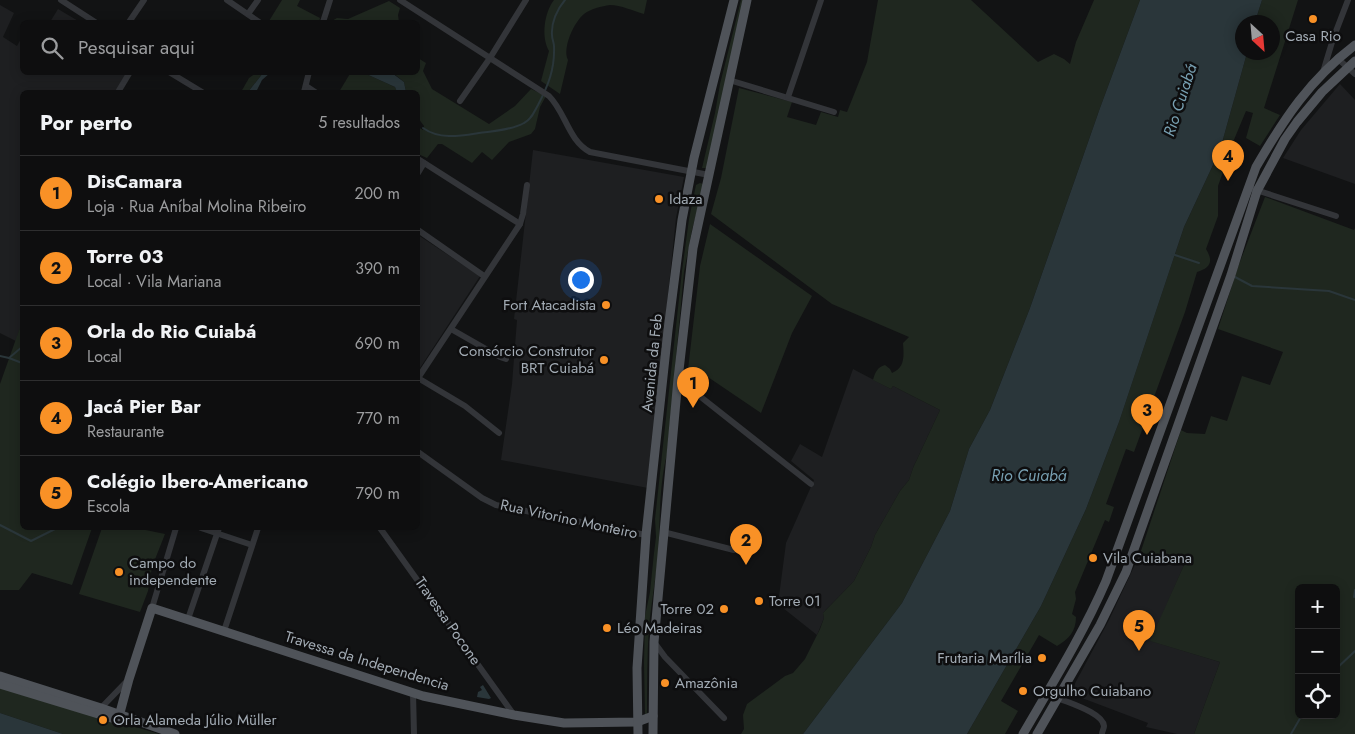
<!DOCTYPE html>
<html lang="pt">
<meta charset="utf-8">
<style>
:root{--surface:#0e0e0f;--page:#1c1c1d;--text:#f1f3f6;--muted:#9b9c9e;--line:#2e2e2f;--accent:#f99126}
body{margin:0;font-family:Jost,sans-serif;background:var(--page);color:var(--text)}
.controls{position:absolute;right:15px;bottom:15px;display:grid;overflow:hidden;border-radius:8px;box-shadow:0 2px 12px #0003}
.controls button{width:45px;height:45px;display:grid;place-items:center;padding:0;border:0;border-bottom:1px solid var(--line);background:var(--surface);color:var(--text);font:25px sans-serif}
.compass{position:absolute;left:1235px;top:15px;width:45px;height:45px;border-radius:50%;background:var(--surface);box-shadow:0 2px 12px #0003;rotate:154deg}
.you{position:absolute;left:580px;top:279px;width:18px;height:18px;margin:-12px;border:4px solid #fff;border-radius:50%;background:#1a73e8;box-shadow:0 0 0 8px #1a73e833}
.badge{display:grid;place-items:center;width:32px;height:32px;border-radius:50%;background:var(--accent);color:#111;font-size:16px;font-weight:700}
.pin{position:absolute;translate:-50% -41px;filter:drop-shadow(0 1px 2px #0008)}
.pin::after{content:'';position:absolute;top:26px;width:18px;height:15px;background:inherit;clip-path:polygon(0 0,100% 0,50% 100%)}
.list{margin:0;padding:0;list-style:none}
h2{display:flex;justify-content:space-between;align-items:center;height:65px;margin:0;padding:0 20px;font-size:21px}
h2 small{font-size:16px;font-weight:400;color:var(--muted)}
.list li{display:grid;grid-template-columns:32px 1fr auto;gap:15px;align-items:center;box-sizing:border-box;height:75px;padding:0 20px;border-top:1px solid var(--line)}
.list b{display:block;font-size:19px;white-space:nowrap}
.list p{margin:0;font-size:16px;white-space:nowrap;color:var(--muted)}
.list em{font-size:16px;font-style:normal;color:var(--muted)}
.icon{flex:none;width:28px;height:28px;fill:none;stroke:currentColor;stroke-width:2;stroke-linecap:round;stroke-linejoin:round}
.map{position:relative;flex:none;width:1355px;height:734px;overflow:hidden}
.search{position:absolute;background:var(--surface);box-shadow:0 2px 12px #0003;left:20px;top:20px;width:400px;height:55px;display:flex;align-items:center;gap:12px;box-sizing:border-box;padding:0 18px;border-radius:8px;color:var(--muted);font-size:19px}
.panel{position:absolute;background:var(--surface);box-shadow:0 2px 12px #0003;left:20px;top:90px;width:400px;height:440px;border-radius:8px}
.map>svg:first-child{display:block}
</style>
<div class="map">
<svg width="1355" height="734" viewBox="0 0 1355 734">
<rect width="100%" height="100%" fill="#121314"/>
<g fill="#1e1f21">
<polygon points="0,5 14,13 3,37 17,46 22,37 22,72 128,73 115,92 22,92 22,322 16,341 0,333"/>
<polygon points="58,9 80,22 50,22"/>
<polygon points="1340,84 1355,100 1355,184 1283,158 1301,130"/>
<polygon points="533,150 684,177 676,218 648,488 501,460 512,384 517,320 514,319"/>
<polygon points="418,235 480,276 418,371"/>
<polygon points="853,369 891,389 893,386 940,410 913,468 909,480 900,491 875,535 871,547 854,581 823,613 824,618 817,635 778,604 786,543 814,480 791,461 800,444 822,457"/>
<polygon points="1140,554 1184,565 1151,641 1220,662 1194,734 1177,734 1146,727 1148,723 1074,695 1072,689 1109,620"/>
</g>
<g fill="#1f271f" fill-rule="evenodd">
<polygon points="282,0 300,0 297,6 320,18 319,22 265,22 269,21"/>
<path d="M554,0H647L644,14C633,11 621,5 610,5C602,6 590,9 584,14C574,22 562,48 568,60L560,94L541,81L549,51C541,37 544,13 554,0Z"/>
<polygon points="741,0 743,0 707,168 702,168 715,113 720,84"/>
<path d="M878,0H971L1038,62L1054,54L1064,59L1070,64L1076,42L1094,0H1140L1100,108L1030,308L990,410L969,449L950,511L902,603L803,734H737H741L744,729L743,715L747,704L785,676L793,673L805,659L820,629L824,618L823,613L854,581L871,547L875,535L900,491L909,480L913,468L940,410L893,386L891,389L873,380C875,373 877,367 885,365L890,369L892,373C905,368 904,356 903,343L909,337L832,304L711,214L721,178L739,88L792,102L787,117L816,125L821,112L838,117L840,110L847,112L867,62Z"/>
<path d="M1262,0H1298L1264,108L1280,115L1260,146L1246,138L1253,113L1246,111L1228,154L1229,155L1218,186V216L1206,249C1214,262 1210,268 1197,272L1185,312L1134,452L1126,449L1106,504L1114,507L1109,522L1105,520L1075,592L1076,599L1072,614L1076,617C1076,631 1069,639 1057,646L1039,635L1001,701L1018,711L1005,734H967L1041,606L1086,509L1119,422L1184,227L1220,150L1247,53L1272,52V22H1255Z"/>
<polygon points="389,1 400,8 398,15 399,22 330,22 337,18 348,19"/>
<polygon points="418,58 426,63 423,71 432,89 489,124 515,106 531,89 546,96 540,107 535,129 531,134 509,142 492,160 482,152 472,163 442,144 438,144 427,158 418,154 418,127 423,130 424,126 418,118 418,92 406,92 404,82 393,73 389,73 418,72"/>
<polygon points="351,72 364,73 395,87 397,92 339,92"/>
<polygon points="256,73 263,73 248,92 241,92 249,78"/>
<path d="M700,183L703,184V187L692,230L684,272L667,454C660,482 660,510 659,538C658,567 652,597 649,626C647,656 647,685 647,715L645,716L644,663L645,616L650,592L654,553L656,537L655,519L682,271L689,219L696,185Z"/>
<path d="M1265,197L1354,230L1355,228V734H1194L1220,662L1150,641L1184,565L1140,554L1181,430L1187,433L1205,434L1211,416L1227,421L1242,376L1270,385L1283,352L1218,329L1238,267ZM1299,588H1336V715H1299Z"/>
<polygon points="710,224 812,296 792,333 761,413 699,371 693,382 687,378 700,266"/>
<polygon points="22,322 22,528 92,528 72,585 32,573 19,590 0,590 0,384"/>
<polygon points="102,528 136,528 165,534 152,567 148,591 140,612 79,594"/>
<polygon points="0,686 159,734 63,734 0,713"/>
</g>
<g fill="#2a363a">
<polygon points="1140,0 1262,0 1255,22 1242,22 1242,52 1247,53 1220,150 1184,227 1119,422 1086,509 1041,606 967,734 803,734 902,603 950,511 969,449 990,410 1030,308 1100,108"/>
<polygon points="263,73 270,73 262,80 256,92 248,92"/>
<polygon points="364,73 392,73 404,82 406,92 397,92 395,87"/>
<polygon points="483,685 491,698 489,699 477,697 478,692 482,690 480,687"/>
<polygon points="0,713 63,734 0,734"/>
</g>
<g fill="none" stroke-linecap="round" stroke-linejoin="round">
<g stroke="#2a363a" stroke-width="2">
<path d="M423,128C440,140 460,136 479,133C493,131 512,130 524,123C531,120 534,112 538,105C548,86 555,69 554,46C554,43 552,39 552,35C551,23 557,9 565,0"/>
<polyline points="1172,254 1199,263"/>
<polyline points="1235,277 1252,286 1329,291 1355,300"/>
<polyline points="0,356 9,358 22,347"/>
<polyline points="9,358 22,363"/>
<polyline points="0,525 31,541 57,528"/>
<polyline points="1354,597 1355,590"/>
<polyline points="1336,669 1355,651"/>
<polyline points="1291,734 1302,715"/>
</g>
<g stroke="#333539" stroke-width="6">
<polyline points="61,0 95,22"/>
<polyline points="227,0 259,22"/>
<path d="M400,0L549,96C566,113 568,140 590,152L709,175"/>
<polyline points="248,14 258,0"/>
<polyline points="129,22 144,0"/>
<polyline points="323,22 330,0"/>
<polyline points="1337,58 1355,74"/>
<polyline points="169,72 202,92"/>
<polyline points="1323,72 1333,39 1348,0"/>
<polyline points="729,80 834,112"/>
<polyline points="306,86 315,92"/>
<polyline points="118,92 130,72"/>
<polyline points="304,92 309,72"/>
<polyline points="788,97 821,0"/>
<polyline points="460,101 490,58 526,0"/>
<polyline points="418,159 520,224"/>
<polyline points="418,173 424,163"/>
<polyline points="1253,189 1336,216"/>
<polyline points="418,230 484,276"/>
<polyline points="451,329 500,357 506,359"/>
<polyline points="418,378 520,224 523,214 527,185"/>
<polyline points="418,378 465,406 499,433"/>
<polyline points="678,379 811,484"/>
<polyline points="418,452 482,498 496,505 646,535"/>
<polyline points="201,528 252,545"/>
<polyline points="380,528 514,715"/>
<polyline points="663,532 734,550"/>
<polyline points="152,608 176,528"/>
<polyline points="188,619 219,528"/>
<polyline points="224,631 258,528"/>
<polyline points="654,642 665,657 724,718"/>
<polyline points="413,693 414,734"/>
<path d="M1058,698C1069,703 1103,713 1104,726C1104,729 1102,731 1102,734"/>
<polyline points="101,708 128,680"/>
</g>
<g stroke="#4f5359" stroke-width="9">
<polyline points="0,676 101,708 175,734"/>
<polyline points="0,684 118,720 129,679 152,608 423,696 514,715 564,723 637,722 653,716"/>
<polyline points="638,734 637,668 646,535 668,330 682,220 694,158 734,0"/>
<polyline points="653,734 654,642 678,379 693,248 747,0"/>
<path d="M1023,734C1052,684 1083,634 1106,581L1256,167C1284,119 1310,79 1355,45"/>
<polyline points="1037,734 1100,625 1126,572 1231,275 1257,191 1285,139 1297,122 1322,92 1355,61"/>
</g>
</g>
<g fill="#f99126" stroke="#0e0e0f" stroke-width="2">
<circle cx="1313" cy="19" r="5"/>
<circle cx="659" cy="199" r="5"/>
<circle cx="606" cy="305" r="5"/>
<circle cx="604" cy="360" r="5"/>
<circle cx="1093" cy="558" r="5"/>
<circle cx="119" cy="572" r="5"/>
<circle cx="759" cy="601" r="5"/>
<circle cx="724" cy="609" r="5"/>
<circle cx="607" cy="628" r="5"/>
<circle cx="1042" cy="658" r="5"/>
<circle cx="665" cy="683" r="5"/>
<circle cx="1023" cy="691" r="5"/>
<circle cx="103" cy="720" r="5"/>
</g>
<g text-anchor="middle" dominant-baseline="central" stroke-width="5" stroke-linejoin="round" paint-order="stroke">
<g font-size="15" fill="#a3acb5" stroke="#0e0e0f" text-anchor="start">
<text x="1313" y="36" text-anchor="middle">Casa Rio</text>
<text x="669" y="199">Idaza</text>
<text x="596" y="305" text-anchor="end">Fort Atacadista</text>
<text x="594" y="351" text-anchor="end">Consórcio Construtor<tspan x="594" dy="17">BRT Cuiabá</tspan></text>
<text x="1103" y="558">Vila Cuiabana</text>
<text x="129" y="563">Campo do<tspan x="129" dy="17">independente</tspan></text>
<text x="769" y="601">Torre 01</text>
<text x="714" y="609" text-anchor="end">Torre 02</text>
<text x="617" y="628">Léo Madeiras</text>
<text x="1032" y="658" text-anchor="end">Frutaria Marília</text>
<text x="675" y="683">Amazônia</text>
<text x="1033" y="691">Orgulho Cuiabano</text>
<text x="113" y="720">Orla Alameda Júlio Müller</text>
</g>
<g font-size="15" fill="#a3acb5" stroke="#0e0e0f">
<text transform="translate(652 363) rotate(-84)">Avenida da Feb</text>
<text transform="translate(569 519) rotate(12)">Rua Vitorino Monteiro</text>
<text transform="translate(448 621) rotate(55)">Travessa Pocone</text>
<text transform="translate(367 661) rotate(17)">Travessa da Independencia</text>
</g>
<g font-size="16" font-style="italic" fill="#78a0b2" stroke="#0e0e0f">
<text transform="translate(1180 100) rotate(-72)">Rio Cuiabá</text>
<text x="1029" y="475">Rio Cuiabá</text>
</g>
</g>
</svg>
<div class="controls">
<button>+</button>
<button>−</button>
<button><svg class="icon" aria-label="locate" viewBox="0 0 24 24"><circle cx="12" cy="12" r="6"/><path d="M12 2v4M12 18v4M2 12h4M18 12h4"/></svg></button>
</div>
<svg class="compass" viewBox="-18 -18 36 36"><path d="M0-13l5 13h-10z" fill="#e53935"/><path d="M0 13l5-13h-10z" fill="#9b9c9e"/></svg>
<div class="you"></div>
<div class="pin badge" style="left:693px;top:408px">1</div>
<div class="pin badge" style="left:746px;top:565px">2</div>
<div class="pin badge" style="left:1147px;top:435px">3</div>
<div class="pin badge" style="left:1228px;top:181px">4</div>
<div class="pin badge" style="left:1139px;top:651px">5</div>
<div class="search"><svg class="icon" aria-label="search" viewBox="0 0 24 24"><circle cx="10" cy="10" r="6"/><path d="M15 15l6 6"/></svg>Pesquisar aqui</div>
<section class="panel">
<h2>Por perto<small>5 resultados</small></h2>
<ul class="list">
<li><span class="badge">1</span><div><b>DisCamara</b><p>Loja · Rua Aníbal Molina Ribeiro</p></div><em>200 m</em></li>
<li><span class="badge">2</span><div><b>Torre 03</b><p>Local · Vila Mariana</p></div><em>390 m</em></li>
<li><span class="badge">3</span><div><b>Orla do Rio Cuiabá</b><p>Local</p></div><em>690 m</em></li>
<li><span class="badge">4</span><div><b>Jacá Pier Bar</b><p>Restaurante</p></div><em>770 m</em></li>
<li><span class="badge">5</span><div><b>Colégio Ibero-Americano</b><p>Escola</p></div><em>790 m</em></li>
</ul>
</section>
</div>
